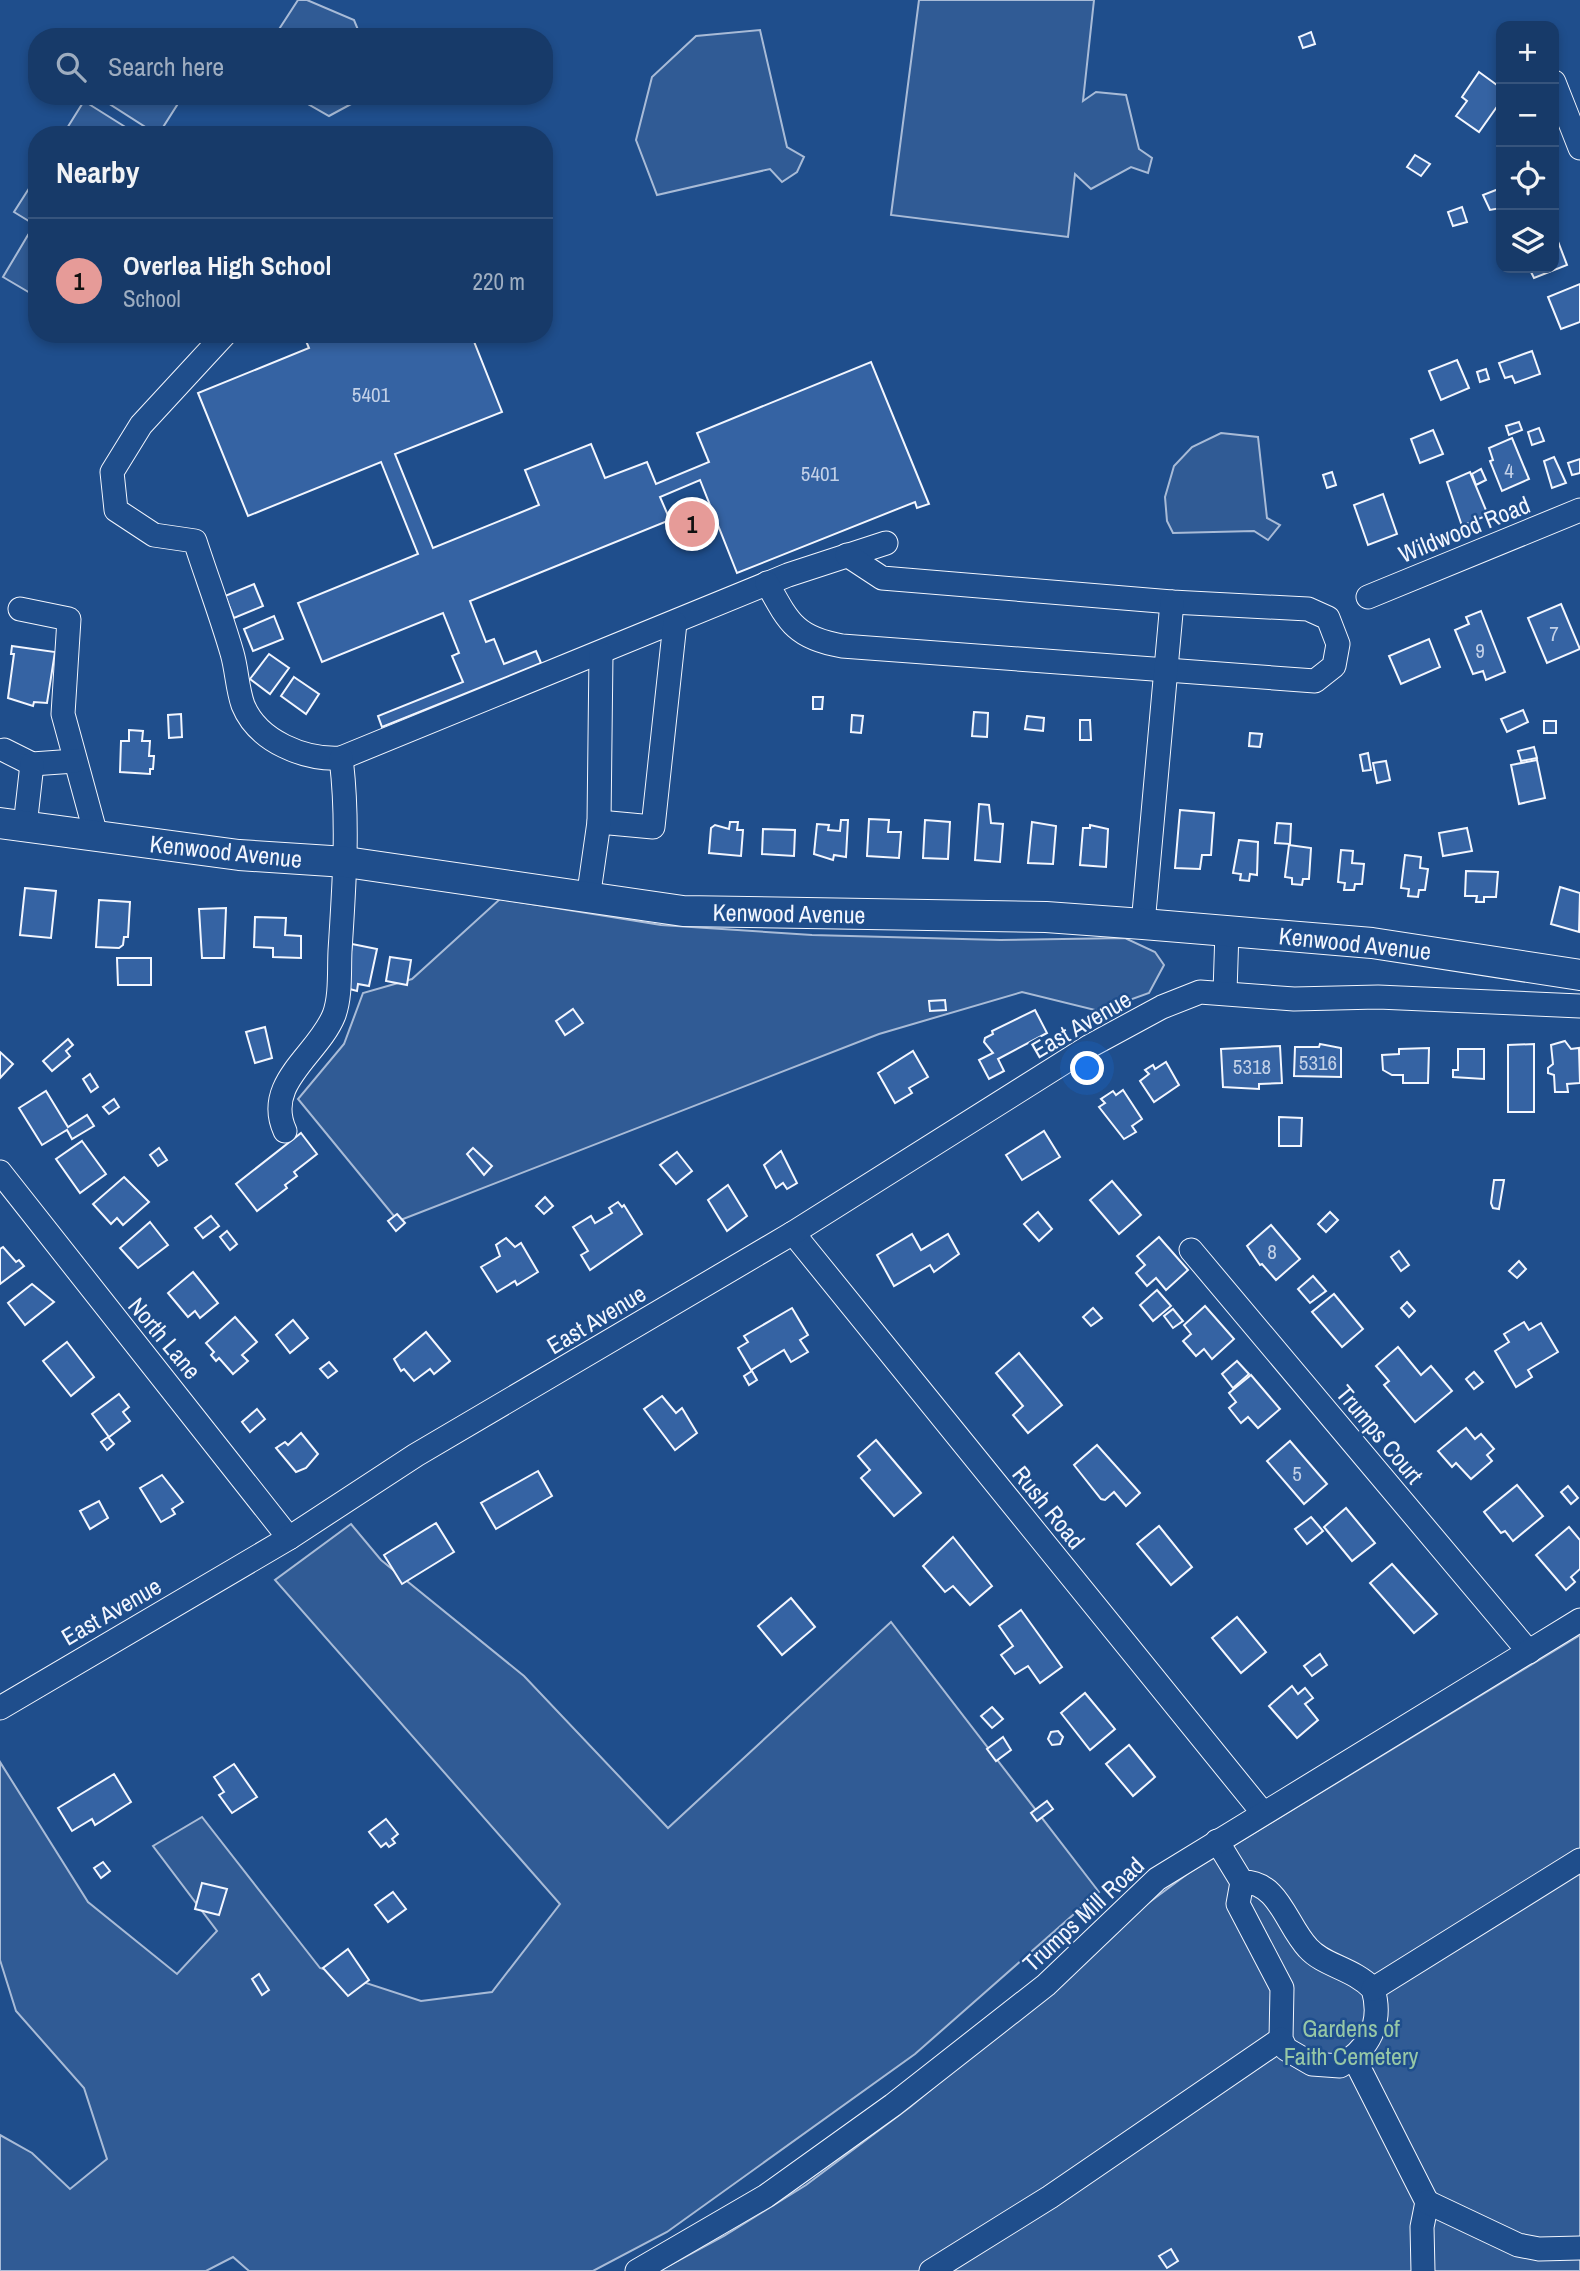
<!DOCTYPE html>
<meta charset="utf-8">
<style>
:root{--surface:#173a69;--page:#244571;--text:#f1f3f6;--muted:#9eadc0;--line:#36547d;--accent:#e69b98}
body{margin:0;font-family:"Archivo Narrow",sans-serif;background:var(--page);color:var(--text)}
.controls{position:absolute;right:21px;top:21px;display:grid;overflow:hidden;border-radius:14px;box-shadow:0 4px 10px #0003}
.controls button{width:63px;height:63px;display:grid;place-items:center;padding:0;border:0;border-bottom:2px solid var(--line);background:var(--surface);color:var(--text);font:35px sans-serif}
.you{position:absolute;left:1088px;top:1069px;width:24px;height:24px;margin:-18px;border:5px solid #fff;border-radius:50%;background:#1a73e8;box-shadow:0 0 0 10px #1a73e833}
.badge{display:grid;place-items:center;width:46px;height:46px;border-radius:50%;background:var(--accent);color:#111;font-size:23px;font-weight:700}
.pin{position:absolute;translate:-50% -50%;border:4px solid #fff;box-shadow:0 2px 7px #0006}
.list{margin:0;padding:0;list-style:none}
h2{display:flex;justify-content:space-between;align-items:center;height:91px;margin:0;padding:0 28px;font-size:30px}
h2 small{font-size:23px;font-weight:400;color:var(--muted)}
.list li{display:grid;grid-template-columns:46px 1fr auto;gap:21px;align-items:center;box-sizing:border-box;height:126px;padding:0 28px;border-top:2px solid var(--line)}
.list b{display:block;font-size:26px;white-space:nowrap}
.list p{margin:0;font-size:23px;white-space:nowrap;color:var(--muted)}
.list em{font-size:23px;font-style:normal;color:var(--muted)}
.icon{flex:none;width:38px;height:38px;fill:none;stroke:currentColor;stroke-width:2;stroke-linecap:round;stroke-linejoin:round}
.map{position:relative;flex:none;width:1580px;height:2271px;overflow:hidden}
.search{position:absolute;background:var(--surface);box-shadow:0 4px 10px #0003;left:28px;top:28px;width:525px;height:77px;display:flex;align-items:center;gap:18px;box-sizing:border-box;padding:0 24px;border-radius:28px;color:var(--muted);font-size:26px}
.panel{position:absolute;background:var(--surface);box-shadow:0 4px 10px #0003;left:28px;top:126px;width:525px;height:217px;border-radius:28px}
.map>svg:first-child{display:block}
</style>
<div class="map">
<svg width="1580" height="2271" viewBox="0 0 1580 2271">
<rect width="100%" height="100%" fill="#1f4e8c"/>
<g fill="#305b95" stroke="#a8bbd7" stroke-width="2">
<polygon points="298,0 307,0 354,20 361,37 274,37"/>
<polygon points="919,0 1094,0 1083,101 1096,92 1126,95 1139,149 1152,158 1148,173 1131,167 1091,189 1075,174 1068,237 891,215"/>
<polygon points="760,30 787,147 804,157 797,172 782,182 770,169 657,195 636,140 652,77 696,36"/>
<polygon points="97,96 169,96 179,102 158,135"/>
<polygon points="294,96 358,96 355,102 329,116"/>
<polygon points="84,101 138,135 66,135 64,133"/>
<polygon points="35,179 37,180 37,226 14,212"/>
<polygon points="28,235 37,241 37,297 3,277"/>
<polygon points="1221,433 1258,437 1267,518 1280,525 1268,540 1254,531 1173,533 1167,521 1165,497 1174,466 1192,447"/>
<polygon points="500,899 661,925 812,935 1000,940 1125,938 1155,952 1164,965 1149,993 1099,1011 1022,992 879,1034 398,1221 298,1099 344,1044 363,993 412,979"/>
<polygon points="351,1524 381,1560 524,1676 668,1828 891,1622 1099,1892 915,2054 667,2232 593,2271 249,2271 233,2257 206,2271 0,2271 0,2135 32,2153 70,2189 107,2159 84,2088 16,2011 0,1960 0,1762 88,1902 177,1974 217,1931 153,1846 202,1817 320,1968 421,2001 492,1992 560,1904 275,1580"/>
<polygon points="1580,1635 1580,2271 659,2271 724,2236 806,2185 910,2107 1047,1993 1147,1904 1190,1872"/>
</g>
<g fill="#3563a3" stroke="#f2f6ff" stroke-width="2">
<polygon points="1311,32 1315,44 1303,48 1299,37"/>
<polygon points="1479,72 1501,88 1501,101 1479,132 1456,116 1467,101 1462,97"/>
<polygon points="1415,155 1430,164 1421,176 1407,167"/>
<polygon points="1501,188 1501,208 1490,210 1483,195"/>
<polygon points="1462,207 1467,222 1453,226 1448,212"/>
<polygon points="1554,231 1567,265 1534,278 1529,268 1554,268"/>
<polygon points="1580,284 1580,322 1561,329 1548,297"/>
<polygon points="303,334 471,334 502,412 395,454 433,548 539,505 525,470 591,444 605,478 647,462 656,484 709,462 697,433 871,362 929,504 917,508 915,502 737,573 700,480 660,497 670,520 470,601 486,642 494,639 504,664 536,651 541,663 382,727 378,716 463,682 452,656 459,653 443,613 322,662 298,603 418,554 381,462 248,516 198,393 309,348"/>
<polygon points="1532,351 1540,374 1515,383 1512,376 1505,378 1499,363"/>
<polygon points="1457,360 1469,388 1441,400 1429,371"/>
<polygon points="1486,369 1489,379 1480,382 1477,372"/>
<polygon points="1519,422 1522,430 1509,435 1506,426"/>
<polygon points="1539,428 1544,441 1532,445 1528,432"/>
<polygon points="1433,430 1443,454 1420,463 1411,439"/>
<polygon points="1512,438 1529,479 1502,491 1490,461 1493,460 1489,448"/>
<polygon points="1554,457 1566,483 1552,488 1544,461"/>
<polygon points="1580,459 1580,473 1572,475 1568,463"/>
<polygon points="1481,469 1486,480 1476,485 1472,474"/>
<polygon points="1332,472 1336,485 1327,488 1323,475"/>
<polygon points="1470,472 1488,515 1462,526 1447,482"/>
<polygon points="1383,494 1397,534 1368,545 1354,505"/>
<polygon points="254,584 263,606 234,618 225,596"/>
<polygon points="1561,604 1580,649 1547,663 1528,618"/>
<polygon points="1481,611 1505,672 1486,680 1483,671 1473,674 1455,630 1469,624 1466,617"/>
<polygon points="274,616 283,639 253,651 244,629"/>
<polygon points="1429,639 1440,667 1401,684 1389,656"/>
<polygon points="12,646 55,652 47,703 34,702 33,706 8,698 14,654 11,654"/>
<polygon points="269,654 289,668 270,694 250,679"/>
<polygon points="294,677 319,694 306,714 281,696"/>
<polygon points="813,697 823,697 822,709 813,709"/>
<polygon points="1523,710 1528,722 1507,732 1501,719"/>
<polygon points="974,712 988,713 987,737 972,736"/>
<polygon points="181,714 182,737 169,738 168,715"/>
<polygon points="852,715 863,716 861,733 851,732"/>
<polygon points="1027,716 1044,718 1043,731 1025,729"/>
<polygon points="1080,720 1090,720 1091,740 1080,740"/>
<rect x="1544" y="721" width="12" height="12"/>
<polygon points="129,730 143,731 142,741 150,741 149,756 154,756 153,769 150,769 150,774 120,772 121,741 129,741"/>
<polygon points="1250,733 1262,734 1260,747 1249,746"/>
<polygon points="1534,747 1537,758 1521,761 1518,751"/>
<polygon points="1368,753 1371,770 1363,771 1360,755"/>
<polygon points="1537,760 1545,798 1519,804 1511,765"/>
<polygon points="1386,761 1390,780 1377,783 1373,763"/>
<polygon points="979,804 989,805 991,823 1003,824 1000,862 975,860"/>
<polygon points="1180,810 1214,813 1211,855 1202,855 1200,869 1175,868"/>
<polygon points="869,819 889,820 888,832 901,832 899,858 867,856"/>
<polygon points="841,820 848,820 846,857 834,855 833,860 814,854 817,824 829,825 828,830 840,831"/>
<polygon points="925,820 950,822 948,859 923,858"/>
<polygon points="730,822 738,822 737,830 743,830 741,856 709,853 711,828 715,825 729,829"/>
<polygon points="1032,822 1056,826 1053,864 1028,863"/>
<polygon points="1277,823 1291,824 1290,844 1275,843"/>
<polygon points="1090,825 1108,829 1106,867 1080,865 1083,828 1090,828"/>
<polygon points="1467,828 1472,851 1443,856 1439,833"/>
<polygon points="763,829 795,830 794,856 762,854"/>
<polygon points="1239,840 1258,842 1257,875 1250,874 1249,881 1240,880 1241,874 1233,873"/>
<polygon points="1289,845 1311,848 1309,879 1303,879 1302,885 1292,884 1292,878 1285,877"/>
<polygon points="1341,850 1353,851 1352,863 1364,864 1362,884 1355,884 1354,890 1344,890 1345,883 1338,882"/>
<polygon points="1405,855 1421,857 1420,868 1428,869 1425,890 1419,890 1418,897 1408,896 1409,889 1401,888"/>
<polygon points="1466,871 1498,872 1496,897 1484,897 1484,902 1476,902 1477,896 1465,896"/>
<polygon points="1560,887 1580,893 1579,932 1551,924"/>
<polygon points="25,888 56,891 51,938 20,935"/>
<polygon points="99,900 130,902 128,937 124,937 123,945 119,948 96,947"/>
<polygon points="226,908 224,958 202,958 199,909"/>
<polygon points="255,917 286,918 285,935 301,936 301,958 273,957 273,948 254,947"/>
<polygon points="352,944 377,949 369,986 358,984 357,991 346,988"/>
<polygon points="390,957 411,960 407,985 386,981"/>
<polygon points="117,958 151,958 151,985 118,985"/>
<polygon points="945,1000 946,1010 930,1011 929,1001"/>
<polygon points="573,1009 583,1023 565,1035 556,1021"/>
<polygon points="1035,1010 1047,1033 998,1059 1004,1071 989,1079 979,1060 993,1053 984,1042 985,1038 993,1034 992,1031"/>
<polygon points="265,1027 272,1058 255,1063 246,1032"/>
<polygon points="68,1039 73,1045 66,1051 70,1056 52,1071 43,1061"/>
<polygon points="1565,1041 1571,1049 1579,1048 1580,1083 1567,1084 1568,1092 1555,1092 1554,1075 1548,1073 1548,1068 1553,1064 1551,1045"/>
<polygon points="1320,1044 1341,1048 1341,1077 1294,1076 1295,1047 1319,1047"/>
<polygon points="1534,1044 1534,1112 1508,1112 1508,1045"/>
<polygon points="1280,1046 1282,1083 1259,1084 1259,1089 1223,1087 1221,1049"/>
<polygon points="1429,1048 1428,1083 1403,1083 1403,1075 1392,1075 1383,1070 1382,1055 1399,1054 1399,1049"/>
<polygon points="1458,1049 1484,1049 1484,1079 1453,1077 1453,1070 1458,1070"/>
<polygon points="913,1051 928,1077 909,1088 912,1093 895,1103 878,1073"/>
<polygon points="0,1052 13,1064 0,1078"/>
<polygon points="1166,1062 1179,1085 1154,1102 1140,1081 1149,1074 1145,1070 1153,1065 1155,1069"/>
<polygon points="90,1074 98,1087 91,1092 83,1079"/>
<polygon points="1123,1090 1142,1119 1132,1126 1136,1132 1124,1139 1099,1107 1105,1103 1101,1099 1113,1091 1116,1095"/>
<polygon points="46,1091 68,1127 87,1115 94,1126 72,1139 67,1130 42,1145 19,1108"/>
<polygon points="114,1099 119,1107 109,1114 103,1107"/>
<polygon points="1279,1117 1302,1118 1301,1146 1279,1146"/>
<polygon points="1044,1131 1060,1157 1022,1180 1006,1155"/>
<polygon points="301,1133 317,1154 294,1172 297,1176 285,1185 287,1188 257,1211 236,1184"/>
<polygon points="82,1141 106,1174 80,1193 56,1159"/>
<polygon points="159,1148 167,1160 158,1166 150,1155"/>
<polygon points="473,1148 492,1166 484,1175 467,1154"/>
<polygon points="781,1151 797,1183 787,1189 783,1183 776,1188 764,1165"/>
<polygon points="677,1152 692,1171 676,1184 660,1165"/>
<polygon points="124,1177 149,1202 123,1225 117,1218 111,1224 93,1204"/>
<polygon points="1494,1180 1504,1180 1499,1209 1493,1208 1491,1203"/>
<polygon points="1112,1181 1141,1215 1119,1234 1090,1200"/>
<polygon points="728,1185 747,1216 727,1231 708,1200"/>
<polygon points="545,1197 553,1206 544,1214 536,1206"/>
<polygon points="618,1202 622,1207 624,1205 642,1234 590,1270 581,1255 588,1251 573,1227 591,1216 595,1223 612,1213 609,1208"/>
<polygon points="1038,1212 1052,1229 1039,1241 1024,1224"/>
<polygon points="1330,1212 1338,1220 1326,1232 1318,1224"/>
<polygon points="397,1214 405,1223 396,1231 388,1221"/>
<polygon points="211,1216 219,1226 203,1238 195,1228"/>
<polygon points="150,1222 168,1245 138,1268 120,1248"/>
<polygon points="1271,1225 1300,1259 1276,1280 1262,1264 1260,1265 1247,1246"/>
<polygon points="227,1231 237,1244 230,1250 220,1237"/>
<polygon points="912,1234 921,1250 948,1234 959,1254 934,1272 930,1265 894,1286 877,1255"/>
<polygon points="1159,1237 1188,1270 1166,1290 1156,1278 1147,1286 1136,1273 1145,1265 1137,1256"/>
<polygon points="506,1238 515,1247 521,1243 538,1272 517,1285 515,1281 497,1292 481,1267 500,1256 496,1245"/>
<polygon points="3,1247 16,1262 19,1260 24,1266 0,1284 0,1249"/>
<polygon points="1399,1251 1409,1265 1401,1271 1391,1257"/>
<polygon points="1519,1261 1526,1269 1517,1278 1509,1271"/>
<polygon points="193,1272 218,1303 200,1318 195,1311 188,1317 168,1293"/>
<polygon points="1313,1276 1326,1291 1310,1303 1298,1289"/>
<polygon points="32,1284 54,1302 25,1325 8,1303"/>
<polygon points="1157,1290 1171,1306 1153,1321 1140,1305"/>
<polygon points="1334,1294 1363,1329 1342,1347 1312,1312"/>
<polygon points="1407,1302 1415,1311 1409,1317 1401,1308"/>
<polygon points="1205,1306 1234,1339 1212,1359 1204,1349 1196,1356 1183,1341 1191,1334 1184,1325"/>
<polygon points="792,1308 808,1335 800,1340 808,1352 791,1362 784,1350 751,1370 738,1348 748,1342 744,1336"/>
<polygon points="1093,1308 1102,1318 1091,1326 1083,1317"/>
<polygon points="1173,1309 1183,1321 1173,1328 1164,1316"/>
<polygon points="235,1317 257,1342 242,1355 248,1361 233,1374 219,1358 216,1361 211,1355 214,1352 206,1343"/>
<polygon points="293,1320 308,1338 290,1353 276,1335"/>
<polygon points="1524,1322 1529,1330 1541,1323 1558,1352 1528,1370 1532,1377 1516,1387 1495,1351 1509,1342 1504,1334"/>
<polygon points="426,1332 450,1361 434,1374 430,1369 414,1381 404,1369 401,1371 394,1359"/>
<polygon points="67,1342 94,1377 71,1396 43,1361"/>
<polygon points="1398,1347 1421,1375 1431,1366 1452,1391 1415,1422 1384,1385 1389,1381 1376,1366"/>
<polygon points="1019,1353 1062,1405 1028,1433 1013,1415 1023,1406 996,1373"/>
<polygon points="1237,1361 1249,1374 1233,1388 1222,1374"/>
<polygon points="329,1362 337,1371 328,1378 320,1369"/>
<polygon points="752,1371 757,1380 749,1385 744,1376"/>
<polygon points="1474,1372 1483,1382 1474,1389 1466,1379"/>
<polygon points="1251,1375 1280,1409 1258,1428 1248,1417 1241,1423 1229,1408 1236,1402 1229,1393"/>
<polygon points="119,1394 129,1407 123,1412 130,1421 109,1437 92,1414"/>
<polygon points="662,1396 676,1413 682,1408 697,1433 675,1450 644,1409"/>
<polygon points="257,1409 265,1419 250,1432 242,1422"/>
<polygon points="1466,1428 1475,1439 1481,1434 1494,1449 1487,1455 1492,1461 1471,1479 1456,1463 1452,1467 1438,1451"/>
<polygon points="301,1433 318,1454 306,1468 296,1472 276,1448 285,1442 288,1445"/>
<polygon points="108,1437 114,1444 107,1450 101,1442"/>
<polygon points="876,1440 921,1493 894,1516 861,1478 870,1470 858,1456"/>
<polygon points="1290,1441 1327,1484 1304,1504 1267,1461"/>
<polygon points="1097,1445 1140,1493 1126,1506 1114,1492 1105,1500 1101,1499 1074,1465"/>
<polygon points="538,1471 552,1496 496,1529 481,1503"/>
<polygon points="162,1475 183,1502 172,1509 175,1514 161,1522 140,1488"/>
<polygon points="1517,1485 1543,1516 1513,1541 1505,1531 1501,1533 1484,1512"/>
<polygon points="1568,1486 1578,1498 1571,1504 1561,1492"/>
<polygon points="99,1501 108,1518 90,1529 80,1511"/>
<polygon points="1346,1508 1375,1543 1352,1561 1324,1527"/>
<polygon points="1311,1517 1323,1531 1307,1544 1295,1529"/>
<polygon points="436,1523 454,1552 402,1584 384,1555"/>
<polygon points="1159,1526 1192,1567 1171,1585 1137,1544"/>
<polygon points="1569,1527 1580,1540 1580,1569 1571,1577 1575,1582 1566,1590 1536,1555"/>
<polygon points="953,1537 992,1586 970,1605 953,1586 945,1592 923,1566"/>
<polygon points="1392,1564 1437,1614 1414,1633 1370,1583"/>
<polygon points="791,1598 815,1627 782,1655 758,1626"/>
<polygon points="1021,1610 1062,1667 1040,1683 1028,1666 1015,1674 1001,1655 1013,1646 999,1626"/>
<polygon points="1237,1617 1266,1652 1241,1673 1212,1638"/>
<polygon points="1320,1654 1327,1665 1312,1676 1304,1666"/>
<polygon points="1292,1686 1298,1694 1305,1688 1313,1698 1305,1704 1318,1720 1297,1738 1269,1706"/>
<polygon points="1085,1693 1115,1729 1090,1750 1061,1713"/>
<polygon points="992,1707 1003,1719 992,1728 981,1716"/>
<polygon points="1058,1731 1063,1737 1060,1744 1052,1745 1048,1739 1051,1732"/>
<polygon points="1003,1737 1011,1750 996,1761 987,1749"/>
<polygon points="1129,1745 1155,1777 1133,1796 1106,1764"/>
<polygon points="234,1764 257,1797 232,1813 219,1795 224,1792 214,1777"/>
<polygon points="114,1774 131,1802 95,1825 92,1819 72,1831 58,1808"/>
<polygon points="1047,1801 1053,1809 1037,1821 1031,1813"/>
<polygon points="386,1819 398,1834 392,1839 395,1843 389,1847 386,1843 381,1847 369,1832"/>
<polygon points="103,1862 110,1871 101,1878 94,1868"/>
<polygon points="202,1883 227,1889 219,1915 195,1909"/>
<polygon points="393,1892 406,1909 388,1922 375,1905"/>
<polygon points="348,1949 369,1980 348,1996 323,1968"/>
<polygon points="259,1974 269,1990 262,1995 252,1979"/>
<polygon points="1171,2249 1178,2261 1167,2268 1159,2256"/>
</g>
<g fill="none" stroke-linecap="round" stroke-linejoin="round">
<g stroke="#f2f6ff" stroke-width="25">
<g id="minor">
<polyline points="1554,82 1580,148"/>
<path d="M225,334L141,425L112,472L116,510L154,535L195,541C207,578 221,615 232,653C237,670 237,688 243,705C258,742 305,760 341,758L788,575L886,543"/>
<path d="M767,583C789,623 796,638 842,646L1315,681L1334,666L1338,644L1328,618L1308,609L1172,602L882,578L847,555"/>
<polyline points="1368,597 1580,510"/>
<polyline points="20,609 69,619 63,714 96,835"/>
<polyline points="4,750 32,764 75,761"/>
<polyline points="599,822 653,827 675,623"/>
<polyline points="25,826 32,764"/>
<polyline points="588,899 599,822 601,654"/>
<polyline points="1143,924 1172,602"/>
<polyline points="1225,992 1227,931"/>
<path d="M285,1131C263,1083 318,1055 334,1015C341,996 339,971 340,951C344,887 349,822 341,758"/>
<polyline points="0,1172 289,1538"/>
<polyline points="793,1233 1263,1813"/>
<polyline points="1191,1250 1529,1652"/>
<polyline points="0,1708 289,1538 416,1455 793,1233 1090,1046 1162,1007 1200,992 1294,999 1378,997 1580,1006"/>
<path d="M1217,1841L1242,1882L1238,1904L1282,1988L1281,2039L1286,2049L1312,2064L1340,2066C1369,2049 1383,2023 1373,1989C1353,1968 1324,1966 1308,1948C1286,1925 1279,1881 1242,1882"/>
<polyline points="1373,1989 1580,1860"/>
<polyline points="1354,2058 1427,2202 1422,2227 1423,2271"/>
<polyline points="1427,2202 1518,2245 1539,2249 1580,2248"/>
<polyline points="637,2271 766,2196 893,2105 1046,1985 1157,1879 1580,1620"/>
<polyline points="931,2271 1050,2197 1281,2039"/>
</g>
</g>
<g stroke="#f2f6ff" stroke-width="32">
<polyline id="major" points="0,823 239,855 346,862 683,911 1046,917 1143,924 1372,943 1580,975"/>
</g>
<use href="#minor" stroke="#1f4e8c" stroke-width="23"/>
<use href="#major" stroke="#1f4e8c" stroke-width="30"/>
</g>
<g text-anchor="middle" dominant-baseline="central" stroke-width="5" stroke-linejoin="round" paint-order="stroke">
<g font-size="21" fill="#c3d1e8">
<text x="371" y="394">5401</text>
<text x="1509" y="470">4</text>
<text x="820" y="473">5401</text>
<text x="1554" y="633">7</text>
<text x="1480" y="650">9</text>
<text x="1318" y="1062">5316</text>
<text x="1252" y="1066">5318</text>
<text x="1272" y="1251">8</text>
<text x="1297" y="1473">5</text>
</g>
<g font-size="24" fill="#f2f6ff" stroke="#1f4e8c">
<text transform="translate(1464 529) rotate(-22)">Wildwood Road</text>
<text transform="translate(226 851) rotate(6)">Kenwood Avenue</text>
<text transform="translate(789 913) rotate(1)">Kenwood Avenue</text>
<text transform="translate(1355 943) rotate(6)">Kenwood Avenue</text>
<text transform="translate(1081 1024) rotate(-30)">East Avenue</text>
<text transform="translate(596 1319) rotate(-31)">East Avenue</text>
<text transform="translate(165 1338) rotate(50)">North Lane</text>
<text transform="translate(1380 1434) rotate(50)">Trumps Court</text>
<text transform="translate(1049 1507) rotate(51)">Rush Road</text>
<text transform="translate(111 1611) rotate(-30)">East Avenue</text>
<text transform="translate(1083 1914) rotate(-43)">Trumps Mill Road</text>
</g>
<g font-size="24" fill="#97c8a6" stroke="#1f4e8c">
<text x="1351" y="2028">Gardens of<tspan x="1351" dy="28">Faith Cemetery</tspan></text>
</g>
</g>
</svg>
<div class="controls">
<button>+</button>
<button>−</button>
<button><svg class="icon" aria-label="locate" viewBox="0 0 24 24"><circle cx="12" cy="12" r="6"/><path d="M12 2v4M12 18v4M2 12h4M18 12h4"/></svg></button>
<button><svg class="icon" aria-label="layers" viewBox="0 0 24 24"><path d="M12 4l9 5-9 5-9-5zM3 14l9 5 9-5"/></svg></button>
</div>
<div class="you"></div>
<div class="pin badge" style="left:692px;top:524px">1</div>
<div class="search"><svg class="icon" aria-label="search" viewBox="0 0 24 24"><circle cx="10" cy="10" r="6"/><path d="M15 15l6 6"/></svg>Search here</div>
<section class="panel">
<h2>Nearby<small></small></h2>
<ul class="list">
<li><span class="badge">1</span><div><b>Overlea High School</b><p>School</p></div><em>220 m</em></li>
</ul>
</section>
</div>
